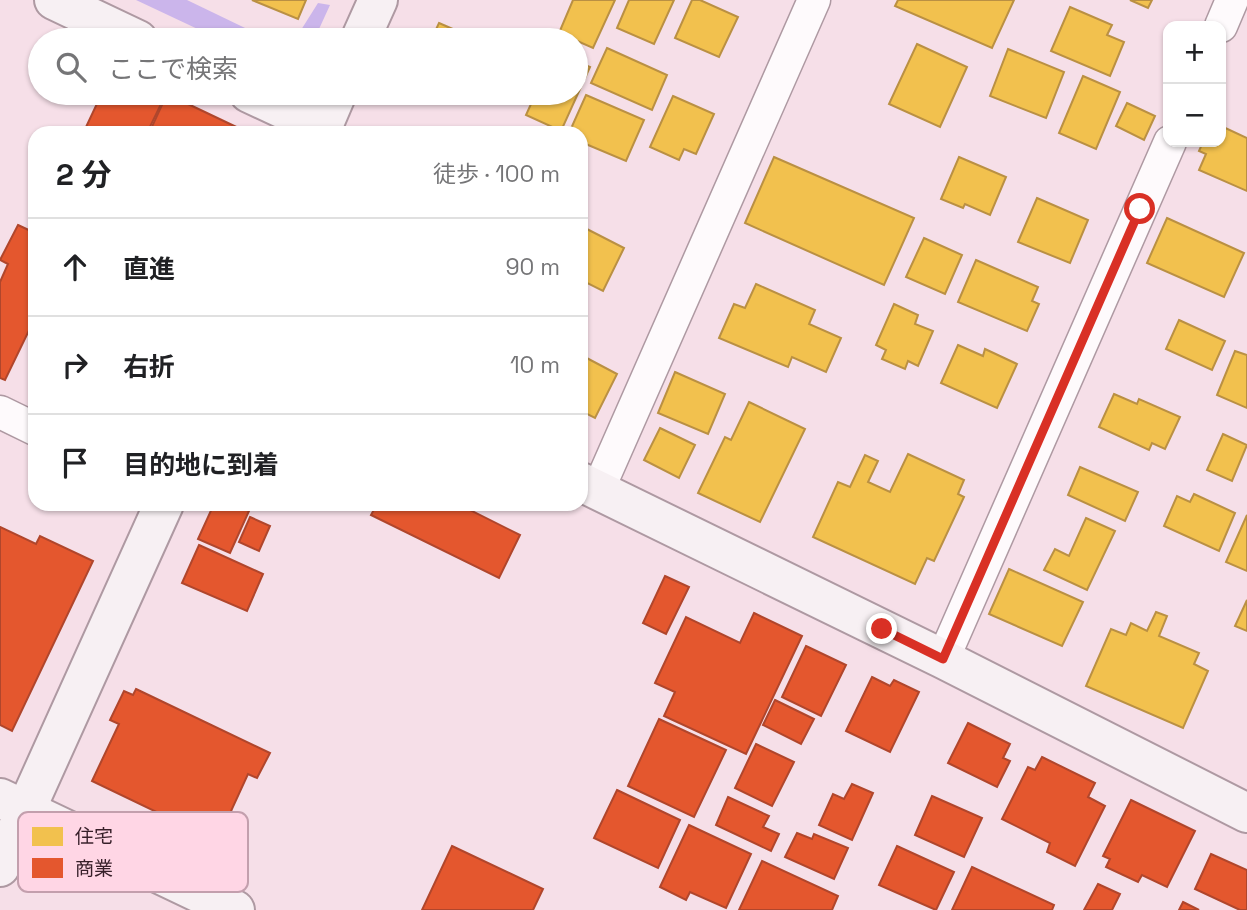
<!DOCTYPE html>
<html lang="ja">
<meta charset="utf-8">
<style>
:root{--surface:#fff;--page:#f2f2f2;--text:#202124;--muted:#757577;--line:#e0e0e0}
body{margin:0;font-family:"Space Grotesk","Noto Sans JP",sans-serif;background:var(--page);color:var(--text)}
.controls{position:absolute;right:21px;top:21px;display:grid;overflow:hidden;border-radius:14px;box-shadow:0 2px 5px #0004}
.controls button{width:63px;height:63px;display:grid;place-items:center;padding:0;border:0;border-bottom:2px solid var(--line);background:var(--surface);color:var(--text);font:35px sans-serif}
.stop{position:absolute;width:21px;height:21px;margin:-16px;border:5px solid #d93025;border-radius:50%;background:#fff}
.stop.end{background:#d93025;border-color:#fff;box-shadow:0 2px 7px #0008}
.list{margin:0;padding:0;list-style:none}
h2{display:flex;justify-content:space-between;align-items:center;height:91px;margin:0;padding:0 28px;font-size:30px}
h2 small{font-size:23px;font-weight:400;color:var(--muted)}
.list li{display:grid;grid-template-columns:46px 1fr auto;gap:21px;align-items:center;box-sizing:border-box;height:98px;padding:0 28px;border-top:2px solid var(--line)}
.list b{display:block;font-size:26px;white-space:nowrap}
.list em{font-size:23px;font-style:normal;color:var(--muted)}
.icon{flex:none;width:38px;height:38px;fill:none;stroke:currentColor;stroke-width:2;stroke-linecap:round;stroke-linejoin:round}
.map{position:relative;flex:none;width:1247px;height:910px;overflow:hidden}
.search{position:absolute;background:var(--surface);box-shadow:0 2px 5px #0004;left:28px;top:28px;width:560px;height:77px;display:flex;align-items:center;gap:18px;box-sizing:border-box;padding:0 24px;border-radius:38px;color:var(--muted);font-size:26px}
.panel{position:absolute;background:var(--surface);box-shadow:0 2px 5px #0004;left:28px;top:126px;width:560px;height:385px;border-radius:21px}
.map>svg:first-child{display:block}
</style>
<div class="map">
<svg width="1247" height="910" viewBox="0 0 1247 910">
<rect width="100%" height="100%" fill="#f6dfe8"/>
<g fill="#cbb5eb">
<polygon points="136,0 187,0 270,40 221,40"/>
<polygon points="318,3 330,5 314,40 286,40 301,30"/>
</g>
<g fill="#f2c14e" stroke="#ba9043" stroke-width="2">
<polygon points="252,0 306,0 298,19"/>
<polygon points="573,0 615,0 593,48 559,33"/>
<polygon points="629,0 674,0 654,44 617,28"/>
<polygon points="692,0 700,0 738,17 719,57 675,38"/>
<polygon points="898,0 1014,0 992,48 895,6"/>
<polygon points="1130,0 1152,0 1148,8"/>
<polygon points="1070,7 1112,25 1107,35 1124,42 1110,76 1051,51"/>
<polygon points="439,23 478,40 431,40"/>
<polygon points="498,31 519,40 494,40"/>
<polygon points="917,44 967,67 940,127 889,104"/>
<polygon points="607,48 667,75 652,110 591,83"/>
<polygon points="1008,49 1064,72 1046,118 990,96"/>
<polygon points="576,61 590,67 561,131 526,115 536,93 576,93"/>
<polygon points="1083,76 1120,92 1096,149 1059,133"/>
<polygon points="586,95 644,120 626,161 581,142 581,133 569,133"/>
<polygon points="673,96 714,114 696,154 684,149 679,160 650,147"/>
<polygon points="1127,103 1155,116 1144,140 1116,126"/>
<polygon points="1221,126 1247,138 1247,191 1199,170 1206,154 1199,151 1203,142 1221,142"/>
<polygon points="774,157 914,218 884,285 745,223"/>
<polygon points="959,157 1006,177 990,215 965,204 963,208 941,199"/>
<polygon points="1037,198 1088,220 1070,263 1018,242"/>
<polygon points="1167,218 1244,253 1224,297 1147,263"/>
<polygon points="581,226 624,248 603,291 581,280"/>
<polygon points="924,238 962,255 945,294 906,277"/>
<polygon points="976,260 1038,287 1032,301 1039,304 1027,331 958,302"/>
<polygon points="756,284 815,310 809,324 841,338 826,372 792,357 788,367 719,338 734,304 745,308"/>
<polygon points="894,304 918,315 915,324 933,331 918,366 908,361 905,369 882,359 886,350 876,345"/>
<polygon points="1179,320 1225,341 1212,370 1166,349"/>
<polygon points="958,345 983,356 985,349 1017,364 997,408 941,383"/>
<polygon points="1235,351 1247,355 1247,408 1217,395"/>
<polygon points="581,355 617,374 595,418 581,411"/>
<polygon points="675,372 725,394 708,434 658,413"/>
<polygon points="1114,394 1137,404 1139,399 1180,417 1165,449 1152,443 1149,450 1099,427"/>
<polygon points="749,402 805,429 760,522 698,493 725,437 731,440"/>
<polygon points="660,428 695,445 679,478 644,460"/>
<polygon points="1223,434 1247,445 1232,481 1207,470"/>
<polygon points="908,454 964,480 958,494 964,497 934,561 927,558 915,584 813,537 838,482 850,487 865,455 878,461 868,482 890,492"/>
<polygon points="1080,467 1138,492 1125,521 1068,495"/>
<polygon points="1194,494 1235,513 1219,551 1164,526 1177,496 1190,502"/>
<polygon points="1247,515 1247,571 1226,562"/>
<polygon points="1086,518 1115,531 1087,590 1044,570 1055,549 1069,556"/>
<polygon points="1009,569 1083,602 1062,646 989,614"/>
<polygon points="1247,600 1247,631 1235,626"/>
<polygon points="1156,612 1167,616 1159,636 1199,653 1194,664 1208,671 1183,728 1086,686 1111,629 1126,635 1131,623 1147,631"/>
</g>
<g fill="#e4572e" stroke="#b0462c" stroke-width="2">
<polygon points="102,93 148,93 163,100 147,133 98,133 86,127"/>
<polygon points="167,94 249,133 149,133"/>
<polygon points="18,225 35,233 35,318 5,380 0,378 0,282 8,264 0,260"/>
<polygon points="214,504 233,504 249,511 230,553 198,539"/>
<polygon points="377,504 458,504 520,535 499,578 371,515"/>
<polygon points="250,517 270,526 259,551 239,542"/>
<polygon points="0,527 36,544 40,536 93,561 12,731 0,725"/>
<polygon points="199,545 263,574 247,611 182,583"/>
<polygon points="665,576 689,587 666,634 643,623"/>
<polygon points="754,613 802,636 746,754 664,716 675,692 655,683 686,617 740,643"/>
<polygon points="806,646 846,665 821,716 782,697"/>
<polygon points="872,677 890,686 894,680 919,692 890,752 846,731"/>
<polygon points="136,689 270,753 257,778 248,774 231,811 239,816 225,845 92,781 119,724 110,720 124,691 133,695"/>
<polygon points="775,700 814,719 801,744 763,725"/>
<polygon points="659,719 726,750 694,817 628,786"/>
<polygon points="968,723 1010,744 1003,758 1010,761 997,787 948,763"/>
<polygon points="756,744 794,762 772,806 735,788"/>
<polygon points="1042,757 1095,783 1088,797 1105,806 1075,866 1047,852 1050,843 1002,819 1028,767 1035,770"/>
<polygon points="852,784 873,793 852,840 819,825 833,794 844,799"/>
<polygon points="617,790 680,820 658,868 594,838"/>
<polygon points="932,796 982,818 964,857 915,835"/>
<polygon points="728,797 769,816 763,827 779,834 771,851 716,825"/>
<polygon points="1131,800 1195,831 1167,887 1142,875 1138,882 1106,867 1110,859 1103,856"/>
<polygon points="689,825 751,854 726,908 690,892 686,900 660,887"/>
<polygon points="797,833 812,839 814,834 848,848 834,879 785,857"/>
<polygon points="452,846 543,889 533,910 422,910"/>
<polygon points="897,846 954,872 936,910 879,885"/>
<polygon points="1211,854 1247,870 1247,910 1240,910 1195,889"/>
<polygon points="762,861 838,896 832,910 739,910"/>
<polygon points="972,867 1054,905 1052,910 952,910"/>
<polygon points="1098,884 1120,894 1112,910 1084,910"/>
<polygon points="1183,902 1199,910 1179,910"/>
</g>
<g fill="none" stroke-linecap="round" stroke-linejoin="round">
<g stroke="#ae99a2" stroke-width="35">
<g id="street">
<polyline points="1221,26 1232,0"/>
<polyline points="0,412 35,429"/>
<polyline points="598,490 814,0"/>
<polyline points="943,659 1170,142"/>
</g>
</g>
<g stroke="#ae99a2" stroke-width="42">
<g id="secondary">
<polyline points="54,0 138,40"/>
<polyline points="360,40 378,0"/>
<polyline points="249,93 322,127"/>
<polyline points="320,133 337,93"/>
<polyline points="581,482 943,659 1247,813"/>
<polyline points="0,798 235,910"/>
<polyline points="0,867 164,504"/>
</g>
</g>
<use href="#street" stroke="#fefafc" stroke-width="32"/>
<use href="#secondary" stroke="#f7f0f3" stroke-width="38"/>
</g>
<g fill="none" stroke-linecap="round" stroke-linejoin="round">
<polyline stroke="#d93025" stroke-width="9" points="882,629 943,659 1140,209"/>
</g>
<rect x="18" y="812" width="230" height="80" rx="10" fill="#ffd6e5" stroke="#c39fad" stroke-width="2"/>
<rect x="32" y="827" width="31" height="19" fill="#f2c14e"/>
<rect x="32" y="858" width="31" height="20" fill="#e4572e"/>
<g font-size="19" fill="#371f29">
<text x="75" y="843">住宅</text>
<text x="75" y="875">商業</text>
</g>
</svg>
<div class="controls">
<button>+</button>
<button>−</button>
</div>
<div class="stop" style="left:1140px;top:209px"></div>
<div class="stop end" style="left:882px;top:629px"></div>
<div class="search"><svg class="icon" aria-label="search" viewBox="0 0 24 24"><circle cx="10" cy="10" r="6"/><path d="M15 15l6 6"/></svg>ここで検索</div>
<section class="panel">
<h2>2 分<small>徒歩 · 100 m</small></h2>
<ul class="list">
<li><svg class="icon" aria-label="ahead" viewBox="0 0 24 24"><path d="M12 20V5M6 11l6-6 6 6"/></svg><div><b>直進</b></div><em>90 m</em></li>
<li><svg class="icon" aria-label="right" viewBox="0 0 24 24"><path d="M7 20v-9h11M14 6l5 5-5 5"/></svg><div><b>右折</b></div><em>10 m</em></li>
<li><svg class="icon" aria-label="arrive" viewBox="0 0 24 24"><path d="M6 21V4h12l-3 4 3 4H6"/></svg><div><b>目的地に到着</b></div></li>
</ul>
</section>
</div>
